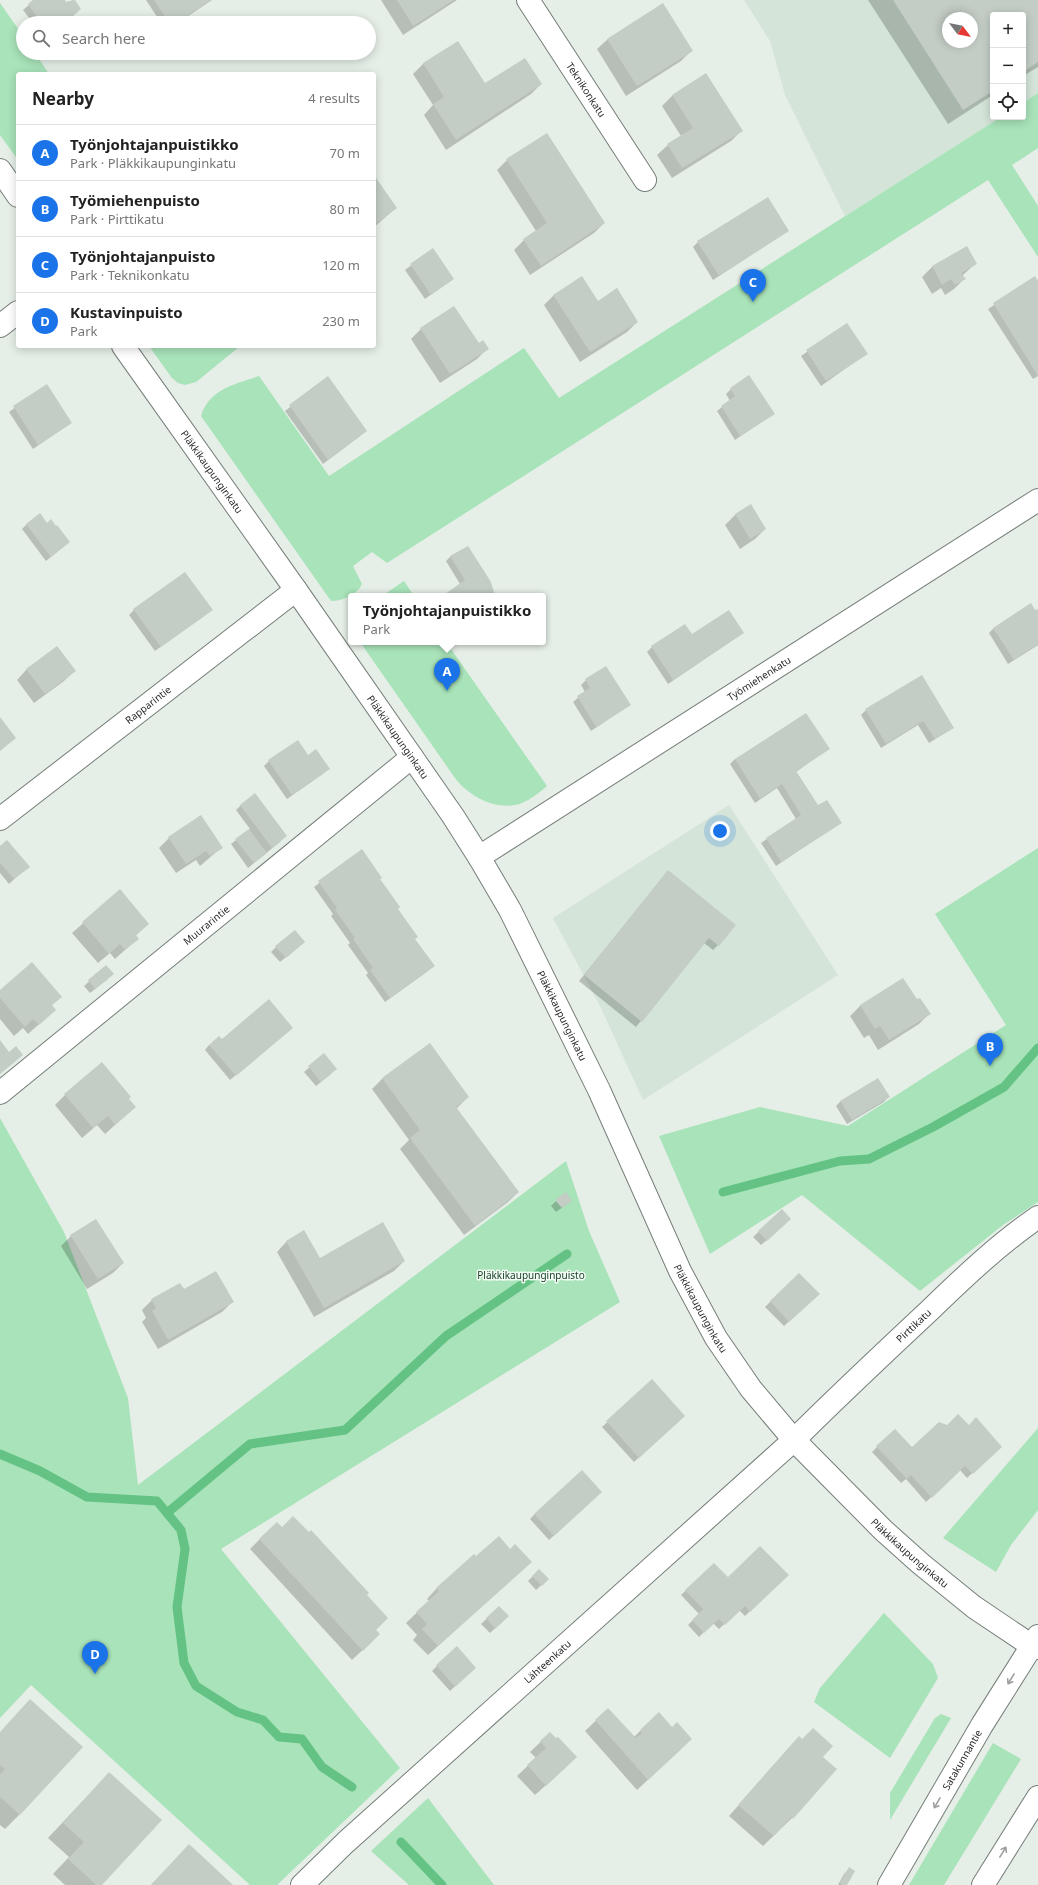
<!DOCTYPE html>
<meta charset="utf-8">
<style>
:root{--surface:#fff;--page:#f2f2f2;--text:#222;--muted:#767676;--line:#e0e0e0;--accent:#1a73e8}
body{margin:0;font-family:"Noto Sans",sans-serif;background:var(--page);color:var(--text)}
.controls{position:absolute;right:12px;top:12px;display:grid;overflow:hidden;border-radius:4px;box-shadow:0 2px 10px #0003}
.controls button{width:36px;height:36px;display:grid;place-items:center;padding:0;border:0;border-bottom:1px solid var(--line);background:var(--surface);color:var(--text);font:20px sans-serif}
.compass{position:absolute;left:942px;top:12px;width:36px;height:36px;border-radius:50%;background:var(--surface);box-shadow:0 2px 10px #0003;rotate:122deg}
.you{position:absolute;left:720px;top:831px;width:14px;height:14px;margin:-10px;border:3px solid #fff;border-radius:50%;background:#1a73e8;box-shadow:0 0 0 6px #1a73e833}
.badge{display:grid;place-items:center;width:26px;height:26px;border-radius:50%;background:var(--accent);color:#fff;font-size:13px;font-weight:700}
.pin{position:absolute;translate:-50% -33px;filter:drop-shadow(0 1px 2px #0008)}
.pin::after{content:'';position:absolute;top:21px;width:14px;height:12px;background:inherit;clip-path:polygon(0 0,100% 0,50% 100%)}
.popup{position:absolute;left:348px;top:593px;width:198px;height:52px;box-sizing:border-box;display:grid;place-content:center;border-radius:4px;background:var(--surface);filter:drop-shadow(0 1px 3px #0005);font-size:13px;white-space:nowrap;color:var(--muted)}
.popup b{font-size:15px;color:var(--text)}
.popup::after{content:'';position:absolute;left:50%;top:100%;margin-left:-8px;border:8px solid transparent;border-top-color:var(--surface)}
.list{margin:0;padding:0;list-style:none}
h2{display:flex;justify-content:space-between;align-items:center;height:52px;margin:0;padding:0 16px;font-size:17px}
h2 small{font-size:13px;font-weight:400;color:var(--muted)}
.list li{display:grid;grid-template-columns:26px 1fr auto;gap:12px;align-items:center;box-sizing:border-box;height:56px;padding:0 16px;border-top:1px solid var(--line)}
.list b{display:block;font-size:15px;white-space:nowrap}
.list p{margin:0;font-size:13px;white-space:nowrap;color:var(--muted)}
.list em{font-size:13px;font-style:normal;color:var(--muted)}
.icon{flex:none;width:22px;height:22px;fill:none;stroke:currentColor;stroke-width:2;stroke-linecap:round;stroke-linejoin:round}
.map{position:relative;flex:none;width:1038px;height:1885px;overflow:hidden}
.search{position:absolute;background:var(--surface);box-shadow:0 2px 10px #0003;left:16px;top:16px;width:360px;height:44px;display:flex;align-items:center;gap:10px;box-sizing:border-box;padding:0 14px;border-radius:22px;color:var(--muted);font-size:15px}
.panel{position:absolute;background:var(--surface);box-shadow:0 2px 10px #0003;left:16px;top:72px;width:360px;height:276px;border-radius:4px}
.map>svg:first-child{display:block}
</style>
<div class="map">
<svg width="1038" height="1885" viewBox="0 0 1038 1885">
<rect width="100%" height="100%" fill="#e5eee7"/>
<g fill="#d4e4d8" fill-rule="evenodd">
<path d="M744,0H1038V93L1023,103V15H993V117H1001L845,216L785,95L770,41ZM948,18H972V42H948Z"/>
<polygon points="729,805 838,975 643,1100 601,1008 553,918"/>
</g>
<g fill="#a8e3b9">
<polygon points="0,3 23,36 23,53 35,53 49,74 18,74 18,160 0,135"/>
<path d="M1038,93V148L1012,165L1038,206V257L988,180L387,563L372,552L353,566L362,584C357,595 342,601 331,601L201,416C209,389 236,384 259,376L329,476L524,348L559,398L1001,117H1023V103Z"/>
<polygon points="149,346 238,346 239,347 196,382 185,385 178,383 172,378"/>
<polygon points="404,581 414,596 382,596"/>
<path d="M360,642H446L547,786C538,794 526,803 515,805C492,809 468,795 455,778Z"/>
<polygon points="1038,848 1038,1202 1003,1225 920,1291 802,1195 710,1254 659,1136 760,1107 848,1126 1006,1025 935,914"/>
<polygon points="0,1118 64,1232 128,1398 138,1485 566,1161 589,1231 620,1302 221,1549 400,1768 277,1885 250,1885 31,1685 0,1718"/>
<polygon points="1038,1428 1038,1510 1011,1545 996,1572 943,1538"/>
<polygon points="884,1613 933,1664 938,1678 890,1758 814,1702 820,1688"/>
<polygon points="941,1714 951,1718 890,1820 890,1793 935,1718"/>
<polygon points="993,1743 1021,1759 944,1885 909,1885"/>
<polygon points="428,1798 494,1885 409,1885 371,1851"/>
</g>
<g fill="#0003" fill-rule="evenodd">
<polygon points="35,0 63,0 66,3 73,0 80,9 65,23 33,23 23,10"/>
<polygon points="146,0 212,0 178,23 161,23"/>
<polygon points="381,0 457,0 403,35"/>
<path d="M868,0H1038V67L1023,76V15H993V95L948,124ZM948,18H972V42H948Z"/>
<polygon points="608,39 691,51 681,61 626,96 597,49"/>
<polygon points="458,42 485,85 541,84 531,94 446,150 424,115 433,105 413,74 423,64"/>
<polygon points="706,75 741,131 731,141 672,178 657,155 668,145 681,136 662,106 672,96"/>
<polygon points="507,160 604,223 594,233 530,275 514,250 524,240 536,231 497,170"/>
<polygon points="374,177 396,208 374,227"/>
<polygon points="788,231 713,280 693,247 698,242"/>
<polygon points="966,247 976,263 962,276 964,279 954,289 945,295 941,288 932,294 922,277 932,267"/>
<polygon points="432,250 452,279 425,299 405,270"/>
<polygon points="1035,278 1038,283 1038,376 1033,379 988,309"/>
<polygon points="554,295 597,302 637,322 627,332 580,362 544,305"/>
<polygon points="847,324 866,354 821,386 801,356"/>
<polygon points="421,329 478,344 487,349 477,359 440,383 411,339"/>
<polygon points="328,377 360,436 323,464 285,411"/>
<polygon points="46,385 71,423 33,449 9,412"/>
<polygon points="731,389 773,414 735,440 717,411 730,401 726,394"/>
<polygon points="751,506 765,529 755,539 740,549 725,525 735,515"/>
<polygon points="27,524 47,524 69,542 46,561 22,529"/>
<polygon points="451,556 494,596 444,596 460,584 446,561"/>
<polygon points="134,610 211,610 155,651 129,615"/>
<polygon points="1038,610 1038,645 1008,664 989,633 994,628"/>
<polygon points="743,633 668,684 647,652 652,647 691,636"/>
<polygon points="27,669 74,671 64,681 34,703 17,680"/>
<polygon points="922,677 953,728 929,743 918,725 881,748 861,715 866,710"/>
<polygon points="586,680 630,705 591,731 573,702 585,692 581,685"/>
<polygon points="828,749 796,772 817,807 840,823 776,866 761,843 796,819 777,788 755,803 730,764 735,759"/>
<polygon points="308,756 324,773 287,799 264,766 269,761"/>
<polygon points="241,805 281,841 248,868 231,844 250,829 236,810"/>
<polygon points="169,838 221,848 200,866 196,860 176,873 159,848"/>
<polygon points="0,847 23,871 9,884 0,873"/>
<polygon points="362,851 414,939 428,971 385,1002 366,975 368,973 348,945 350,943 331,916 333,914 314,887"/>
<polygon points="664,876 718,945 713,950 704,943 636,1027 579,981"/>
<polygon points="120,891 148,924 135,936 137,939 115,959 110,953 98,963 72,933"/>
<polygon points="276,947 298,947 280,962 271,952"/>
<polygon points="106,966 108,979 90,993 84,986"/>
<polygon points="902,979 916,1001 929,1014 919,1024 878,1050 869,1035 864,1038 850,1016 860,1006"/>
<polygon points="0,991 51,1006 55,1010 28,1034 23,1028 14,1036 0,1019"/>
<polygon points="287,1032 230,1080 205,1050 209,1045 222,1041"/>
<polygon points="429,1044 468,1097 456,1109 518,1192 508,1202 464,1235 400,1149 409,1140 372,1089 382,1079"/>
<polygon points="324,1055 331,1074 316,1086 304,1072"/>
<polygon points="65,1095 128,1099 135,1107 105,1134 97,1125 82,1138 55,1105"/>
<polygon points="888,1097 884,1102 847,1124 836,1106 841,1101"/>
<polygon points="556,1201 566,1205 556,1212 551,1206"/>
<polygon points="782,1210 785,1224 761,1245 753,1237"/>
<polygon points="71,1236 123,1263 113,1273 87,1289 61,1246"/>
<polygon points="287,1241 320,1259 404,1261 394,1271 314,1317 277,1252"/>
<polygon points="799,1274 818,1294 784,1326 765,1307"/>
<polygon points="183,1291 233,1301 222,1312 158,1349 142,1322 146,1318 142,1310 152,1300"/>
<polygon points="652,1381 679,1421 634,1462 602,1427"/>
<polygon points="948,1426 969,1426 996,1451 967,1478 960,1470 926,1502 906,1479 901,1483 872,1452 877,1447 912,1449"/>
<polygon points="596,1497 549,1540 530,1519 535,1514"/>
<polygon points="260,1539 366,1595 375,1630 369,1644 352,1660 250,1549"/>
<polygon points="714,1564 728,1578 787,1575 745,1616 739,1610 719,1629 713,1623 699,1637 688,1625 699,1614 681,1595"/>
<polygon points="539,1570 548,1579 536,1590 528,1581"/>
<polygon points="520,1572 428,1655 413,1640 417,1635 406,1623 429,1601 427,1599 437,1588"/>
<polygon points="499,1607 503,1621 490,1633 481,1624"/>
<polygon points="437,1666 470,1672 450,1691 432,1671"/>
<polygon points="607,1710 633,1738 640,1731 672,1728 681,1749 637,1790 585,1731"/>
<polygon points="0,1732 20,1814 5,1829 0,1825"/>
<polygon points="550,1733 565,1768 535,1795 517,1776 536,1758 530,1752"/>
<polygon points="789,1748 821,1757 792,1818 763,1846 729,1816"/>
<polygon points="109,1773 100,1885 65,1885 53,1874 69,1857 48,1838"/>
<polygon points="189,1845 232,1885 151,1885"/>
<polygon points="849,1869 846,1885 838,1885 844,1874"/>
</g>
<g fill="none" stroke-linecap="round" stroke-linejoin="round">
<g stroke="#63c284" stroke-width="9">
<polyline points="723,1192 840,1161 869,1159 933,1127 1004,1087 1038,1048"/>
<polyline points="0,1454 40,1471 87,1497 157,1501 181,1530 185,1549 177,1607 184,1663 196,1686 237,1712 263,1720 279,1737 302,1739 322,1767 352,1787"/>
<polyline points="167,1513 250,1444 345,1430 446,1336 567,1254"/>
<polyline points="401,1842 442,1885"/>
</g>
</g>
<g fill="#c3ccc5" fill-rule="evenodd">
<polygon points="33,0 65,0 66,2 75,0 81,9 65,23 41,23 28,4"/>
<polygon points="154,0 211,0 177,23 169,23"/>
<polygon points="397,0 454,0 413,26"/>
<path d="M893,0H1038V62L1023,72V15H993V91L963,110ZM948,18H972V42H948Z"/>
<polygon points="663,3 693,51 637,86 607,39"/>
<polygon points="458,41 485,83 525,58 542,84 456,140 433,104 444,97 423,63"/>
<polygon points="706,73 743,131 682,168 667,144 693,128 672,95"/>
<polygon points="547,133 605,223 541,266 523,239 547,223 506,159"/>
<polygon points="374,175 397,208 374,225"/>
<polygon points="768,197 789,231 719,276 697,241"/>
<polygon points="967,246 977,264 961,273 966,279 955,285 951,279 942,285 932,266"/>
<polygon points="433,248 454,279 431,295 410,264"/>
<polygon points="582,276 598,301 617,288 638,322 590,352 553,295"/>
<polygon points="1035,276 1038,281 1038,376 993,303"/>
<polygon points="454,306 479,343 483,340 489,349 450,374 420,328"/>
<polygon points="847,323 868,354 826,381 806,350"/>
<polygon points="749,375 775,414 740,436 721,406 735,396 730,388"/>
<polygon points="328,376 367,431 328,460 289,405"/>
<polygon points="47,384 72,423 38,445 13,406"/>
<polygon points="751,504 766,529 750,539 735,514"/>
<polygon points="40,513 47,523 51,519 56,526 57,525 70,542 51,557 26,524"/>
<polygon points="468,546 491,582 495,596 446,596 445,594 465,580 450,556"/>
<polygon points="185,572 213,610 161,647 133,609"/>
<polygon points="1031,603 1035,610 1038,609 1038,644 1014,660 993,628"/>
<polygon points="729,610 744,633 673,680 651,646 685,624 692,634"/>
<polygon points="57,646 76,671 45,694 26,669"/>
<polygon points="606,666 631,705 596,727 577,696 590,688 585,679"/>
<polygon points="922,675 954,728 935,739 923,721 886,744 865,709"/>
<polygon points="806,713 830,749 796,771 818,805 827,800 842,823 781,862 766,838 801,815 782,784 760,799 735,759"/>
<polygon points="0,717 16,738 0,751"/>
<polygon points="298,740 308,755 316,749 330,769 292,795 268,760"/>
<polygon points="255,793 287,836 272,848 240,805"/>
<polygon points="201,815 223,848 210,856 206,851 186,864 168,837"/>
<polygon points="249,829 267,853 254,863 235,839"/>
<polygon points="7,840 30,867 14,879 0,863 0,846"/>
<polygon points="362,849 382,878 380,879 400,907 398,909 418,937 415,939 435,966 390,998 370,970 373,968 353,939 355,938 335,910 337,908 318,881"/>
<polygon points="668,870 736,925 719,946 709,938 642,1022 584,975"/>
<polygon points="120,889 149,924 136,935 139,939 125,950 120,944 109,954 82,922"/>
<polygon points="295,930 305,942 286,958 275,946"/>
<polygon points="32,962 62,997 52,1005 56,1010 39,1025 33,1019 25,1027 0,998 0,990"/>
<polygon points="106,965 114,974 95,989 88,980"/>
<polygon points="903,978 917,999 920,998 931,1014 889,1040 880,1026 875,1029 860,1005"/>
<polygon points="269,999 293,1028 236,1076 209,1045 219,1036 222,1039"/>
<polygon points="0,1040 9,1052 16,1046 23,1055 0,1074"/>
<polygon points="430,1043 469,1097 456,1107 519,1192 475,1226 410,1138 420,1130 382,1078"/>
<polygon points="324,1053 337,1069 321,1082 308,1066"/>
<polygon points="102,1062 131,1097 129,1099 136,1107 115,1125 108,1116 93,1128 64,1094"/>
<polygon points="878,1078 890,1097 852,1120 840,1101"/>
<polygon points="566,1192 572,1201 562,1208 555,1200"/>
<polygon points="782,1209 791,1219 767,1241 758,1231"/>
<polygon points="96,1219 124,1263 98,1279 70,1235"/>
<polygon points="383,1222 405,1261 324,1308 286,1241 304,1230 320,1258"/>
<polygon points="216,1271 234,1302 168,1340 152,1311 156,1308 151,1299 180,1283 184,1289"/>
<polygon points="799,1273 820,1294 789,1322 770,1301"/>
<polygon points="652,1379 685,1416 639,1458 606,1421"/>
<polygon points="958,1414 969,1425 976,1417 1002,1447 973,1474 965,1466 932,1498 911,1475 907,1479 876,1446 895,1429 912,1447 939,1422 947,1425"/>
<polygon points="582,1470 602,1492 554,1536 534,1514"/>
<polygon points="293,1516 309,1532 311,1530 369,1593 367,1595 388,1618 376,1630 380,1634 363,1651 259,1539 277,1522 282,1527"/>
<polygon points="499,1536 510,1549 515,1544 532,1562 438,1646 422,1629 427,1624 416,1612 439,1591 436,1588 474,1554 476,1556"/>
<polygon points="760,1546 789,1575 750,1612 745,1606 725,1625 719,1619 704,1633 692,1620 703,1609 685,1590 714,1563 728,1577"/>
<polygon points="539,1569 549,1579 542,1586 532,1576"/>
<polygon points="499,1606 509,1616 495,1629 486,1618"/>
<polygon points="457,1646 476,1668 455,1687 436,1665"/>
<polygon points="30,1699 83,1747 20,1815 0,1797 0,1774 5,1769 0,1765 0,1732"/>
<polygon points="608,1708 636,1738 642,1733 640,1730 659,1712 672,1727 677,1722 692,1739 648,1780 595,1720"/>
<polygon points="813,1728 833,1746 823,1757 837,1769 793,1819 791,1817 774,1836 738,1805 799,1736 802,1739"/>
<polygon points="550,1732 556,1738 558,1737 577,1757 546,1786 527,1765 546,1748 540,1741"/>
<polygon points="109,1772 162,1820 102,1885 96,1885 68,1859 84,1842 63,1823"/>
<polygon points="189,1844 233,1885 151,1885"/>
<polygon points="849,1867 855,1871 847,1885 843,1885 840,1883"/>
</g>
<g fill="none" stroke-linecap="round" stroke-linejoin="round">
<g stroke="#757e78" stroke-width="24">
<g id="minor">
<path id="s1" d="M528,0L645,180"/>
<polyline points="0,326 18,312"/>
<path id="s2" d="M0,819L296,590"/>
<path id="s3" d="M479,857L1038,500"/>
<path id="s4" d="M0,1093L412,757"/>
<path id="s5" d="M302,1885L346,1842L794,1440C838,1396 884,1353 930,1310C964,1277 999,1244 1038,1217"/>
</g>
</g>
<g stroke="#757e78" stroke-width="24">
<g id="tertiary">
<polyline points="0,170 18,196"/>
<path id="s6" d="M123,346L296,590L453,816L479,857L510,910L599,1090L680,1271L716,1338L751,1389L794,1440L883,1530L921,1564L974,1607L1032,1646L1038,1648"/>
</g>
</g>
<g stroke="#757e78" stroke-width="24">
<g id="secondary">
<path id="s7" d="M889,1885L982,1725L1038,1636"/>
<polyline points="983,1885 1038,1797"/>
</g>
</g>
<use href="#minor" stroke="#fff" stroke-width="22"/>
<use href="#tertiary" stroke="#fff" stroke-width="22"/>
<use href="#secondary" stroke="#fff" stroke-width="22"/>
</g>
<defs><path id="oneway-shaft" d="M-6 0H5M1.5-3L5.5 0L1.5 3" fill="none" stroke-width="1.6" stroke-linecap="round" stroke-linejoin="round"/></defs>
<g stroke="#9ea09e">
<use href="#oneway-shaft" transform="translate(1011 1679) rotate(122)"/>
<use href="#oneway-shaft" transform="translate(937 1803) rotate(120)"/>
<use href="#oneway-shaft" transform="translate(1003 1852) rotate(-58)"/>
</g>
<g text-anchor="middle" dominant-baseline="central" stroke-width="3" stroke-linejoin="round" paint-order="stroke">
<g font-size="10" fill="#272b28" stroke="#f2fcf4">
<text stroke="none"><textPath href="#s1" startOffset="107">Teknikonkatu</textPath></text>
<text stroke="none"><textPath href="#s6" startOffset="154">Pläkkikaupunginkatu</textPath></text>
<text stroke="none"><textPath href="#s3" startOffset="332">Työmiehenkatu</textPath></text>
<text stroke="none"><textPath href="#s2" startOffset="187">Rapparintie</textPath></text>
<text stroke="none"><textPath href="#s6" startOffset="478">Pläkkikaupunginkatu</textPath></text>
<text stroke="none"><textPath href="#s4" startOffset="266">Muurarintie</textPath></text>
<text stroke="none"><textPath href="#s6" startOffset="802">Pläkkikaupunginkatu</textPath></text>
<text stroke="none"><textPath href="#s6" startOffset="1126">Pläkkikaupunginkatu</textPath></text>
<text stroke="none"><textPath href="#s5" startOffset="829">Pirttikatu</textPath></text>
<text stroke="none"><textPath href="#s6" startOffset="1450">Pläkkikaupunginkatu</textPath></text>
<text stroke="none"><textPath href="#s5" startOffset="332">Lähteenkatu</textPath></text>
<text stroke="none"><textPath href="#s7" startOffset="145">Satakunnantie</textPath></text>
</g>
<g font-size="10" fill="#1a4128" stroke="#f2fcf4">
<text x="531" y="1275">Pläkkikaupunginpuisto</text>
</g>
</g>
</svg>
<div class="controls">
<button>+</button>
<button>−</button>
<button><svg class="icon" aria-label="locate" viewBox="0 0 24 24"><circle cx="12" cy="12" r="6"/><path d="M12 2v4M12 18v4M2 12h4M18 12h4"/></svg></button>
</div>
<svg class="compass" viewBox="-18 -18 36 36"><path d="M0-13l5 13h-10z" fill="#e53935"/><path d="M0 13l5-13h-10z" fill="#767676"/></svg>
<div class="you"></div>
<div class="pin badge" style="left:447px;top:691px">A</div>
<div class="popup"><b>Työnjohtajanpuistikko</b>Park</div>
<div class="pin badge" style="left:990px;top:1066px">B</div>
<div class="pin badge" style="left:753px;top:302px">C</div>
<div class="pin badge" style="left:95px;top:1674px">D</div>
<div class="search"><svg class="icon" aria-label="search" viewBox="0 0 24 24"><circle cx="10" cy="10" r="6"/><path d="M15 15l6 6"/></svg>Search here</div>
<section class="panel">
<h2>Nearby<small>4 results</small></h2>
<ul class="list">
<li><span class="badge">A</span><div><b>Työnjohtajanpuistikko</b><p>Park · Pläkkikaupunginkatu</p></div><em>70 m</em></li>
<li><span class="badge">B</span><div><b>Työmiehenpuisto</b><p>Park · Pirttikatu</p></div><em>80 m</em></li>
<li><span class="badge">C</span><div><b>Työnjohtajanpuisto</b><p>Park · Teknikonkatu</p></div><em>120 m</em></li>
<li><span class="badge">D</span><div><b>Kustavinpuisto</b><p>Park</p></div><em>230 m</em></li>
</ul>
</section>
</div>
